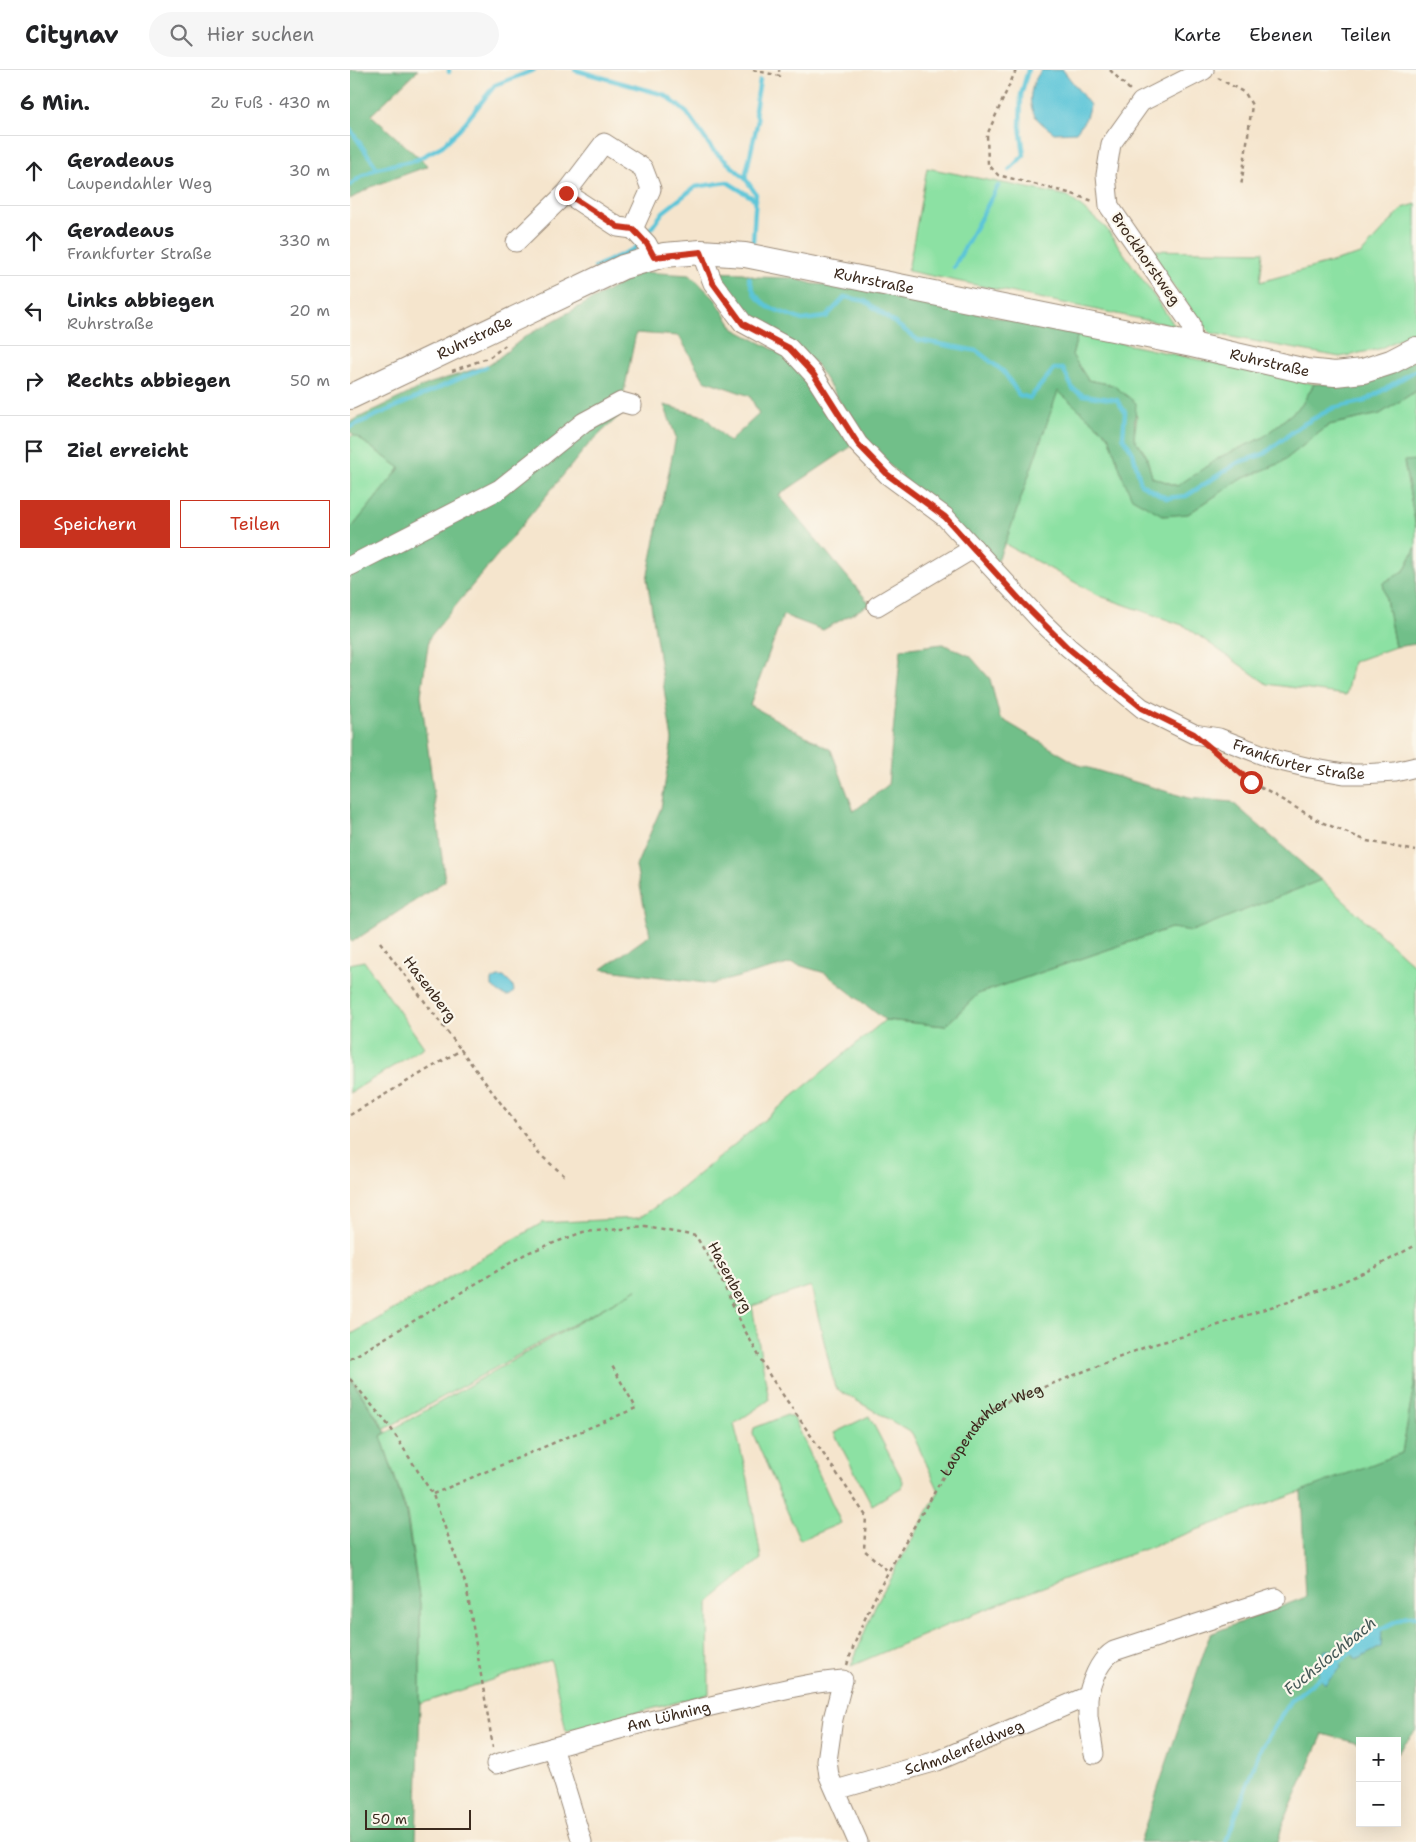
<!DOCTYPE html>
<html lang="de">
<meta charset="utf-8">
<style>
:root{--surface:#fff;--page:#f6f6f6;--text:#202124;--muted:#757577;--line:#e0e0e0;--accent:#c8321e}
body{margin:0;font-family:"Shantell Sans",sans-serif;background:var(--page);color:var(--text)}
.controls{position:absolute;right:15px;bottom:15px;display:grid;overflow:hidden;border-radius:0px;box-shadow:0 5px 20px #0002}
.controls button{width:45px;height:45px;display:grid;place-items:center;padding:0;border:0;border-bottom:1px solid var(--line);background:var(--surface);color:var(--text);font:25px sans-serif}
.scale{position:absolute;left:15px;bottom:12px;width:106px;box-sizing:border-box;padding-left:5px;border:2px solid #3b2a1e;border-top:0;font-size:14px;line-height:18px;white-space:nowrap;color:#3b2a1e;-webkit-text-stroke:4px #fbf7ec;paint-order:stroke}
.stop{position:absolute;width:15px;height:15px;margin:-11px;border:4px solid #c8321e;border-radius:50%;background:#fff}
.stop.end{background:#c8321e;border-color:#fff;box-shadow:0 1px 5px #0008}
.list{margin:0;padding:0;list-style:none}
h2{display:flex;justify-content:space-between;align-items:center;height:65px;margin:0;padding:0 20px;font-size:21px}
h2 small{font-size:16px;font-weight:400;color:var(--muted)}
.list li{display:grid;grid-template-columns:32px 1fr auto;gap:15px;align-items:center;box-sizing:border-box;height:70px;padding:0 20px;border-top:1px solid var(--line)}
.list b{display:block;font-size:19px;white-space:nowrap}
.list p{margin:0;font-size:16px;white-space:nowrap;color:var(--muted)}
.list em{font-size:16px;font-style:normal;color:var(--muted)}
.actions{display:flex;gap:10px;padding:15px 20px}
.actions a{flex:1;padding:11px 0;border:1px solid var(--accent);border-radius:0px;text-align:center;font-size:18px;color:var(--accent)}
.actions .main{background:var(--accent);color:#fff}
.icon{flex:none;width:28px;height:28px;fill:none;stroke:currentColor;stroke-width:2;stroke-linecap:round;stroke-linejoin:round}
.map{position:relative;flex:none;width:1066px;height:1772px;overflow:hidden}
header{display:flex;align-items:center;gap:30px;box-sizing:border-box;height:70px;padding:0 25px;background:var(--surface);border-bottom:1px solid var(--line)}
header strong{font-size:24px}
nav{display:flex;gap:28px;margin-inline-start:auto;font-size:18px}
.search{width:350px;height:45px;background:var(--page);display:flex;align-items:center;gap:12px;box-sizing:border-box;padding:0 18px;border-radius:28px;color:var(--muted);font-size:19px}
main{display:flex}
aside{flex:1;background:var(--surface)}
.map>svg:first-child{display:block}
</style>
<header>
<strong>Citynav</strong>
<div class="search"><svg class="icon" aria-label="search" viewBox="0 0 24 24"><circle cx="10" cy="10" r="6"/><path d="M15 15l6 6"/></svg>Hier suchen</div>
<nav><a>Karte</a><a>Ebenen</a><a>Teilen</a></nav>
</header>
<main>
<aside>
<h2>6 Min.<small>Zu Fuß · 430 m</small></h2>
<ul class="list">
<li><svg class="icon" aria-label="ahead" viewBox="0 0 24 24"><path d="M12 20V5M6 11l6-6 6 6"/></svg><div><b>Geradeaus</b><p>Laupendahler Weg</p></div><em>30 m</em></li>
<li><svg class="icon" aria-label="ahead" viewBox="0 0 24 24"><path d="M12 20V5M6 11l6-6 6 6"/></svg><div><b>Geradeaus</b><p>Frankfurter Straße</p></div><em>330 m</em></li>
<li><svg class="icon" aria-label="left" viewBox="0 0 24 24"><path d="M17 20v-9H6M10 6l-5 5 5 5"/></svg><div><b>Links abbiegen</b><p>Ruhrstraße</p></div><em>20 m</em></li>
<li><svg class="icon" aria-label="right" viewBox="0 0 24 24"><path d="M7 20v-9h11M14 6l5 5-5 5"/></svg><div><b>Rechts abbiegen</b></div><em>50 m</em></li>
<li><svg class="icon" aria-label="arrive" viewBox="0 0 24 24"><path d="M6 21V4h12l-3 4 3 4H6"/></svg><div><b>Ziel erreicht</b></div></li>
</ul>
<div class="actions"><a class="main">Speichern</a><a>Teilen</a></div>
</aside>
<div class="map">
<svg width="1066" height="1772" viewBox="0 0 1066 1772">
<rect width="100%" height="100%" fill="#fbf7ec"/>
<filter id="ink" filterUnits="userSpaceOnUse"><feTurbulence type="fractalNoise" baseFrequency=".02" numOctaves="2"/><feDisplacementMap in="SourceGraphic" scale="10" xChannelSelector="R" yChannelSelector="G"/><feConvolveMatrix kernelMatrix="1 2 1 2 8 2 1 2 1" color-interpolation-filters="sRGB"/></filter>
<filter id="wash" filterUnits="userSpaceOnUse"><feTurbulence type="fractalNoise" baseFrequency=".0096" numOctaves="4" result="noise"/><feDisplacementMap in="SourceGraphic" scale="20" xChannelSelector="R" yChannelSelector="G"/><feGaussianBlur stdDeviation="1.12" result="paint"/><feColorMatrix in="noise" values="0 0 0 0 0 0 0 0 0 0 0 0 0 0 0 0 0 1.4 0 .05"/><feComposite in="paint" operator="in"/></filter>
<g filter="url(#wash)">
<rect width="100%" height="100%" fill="#f5e5cd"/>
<g fill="#8ce1a3" stroke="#648660">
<polygon points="577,98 718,126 756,158 825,256 558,201"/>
<polygon points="1066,134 1066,261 1029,279 990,287 860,263 795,180 913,182 910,212 1011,184 1053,138"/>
<polygon points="728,264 964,314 951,336 912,368 872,386 828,416 802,407 796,385 784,368 787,346 763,315 738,310 722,285"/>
<polygon points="708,320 759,366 773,408 838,444 891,409 931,393 979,355 1030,344 1066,321 1066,390 1054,392 1066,457 1066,477 1054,501 1033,513 1045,577 1003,592 996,625 917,614 835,556 750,526 655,474"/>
<polygon points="4,365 50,398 0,460 0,367"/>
<path d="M971,810L1066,897V1304L1052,1383C903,1442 750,1492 602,1553C568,1567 535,1582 501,1596L525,1536L589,1421L562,1363L485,1318L461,1216L402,1236L419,1330L384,1354L398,1409L411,1489L358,1532L359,1624L216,1661L201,1590L70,1634V1534L57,1443L31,1366L287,1219L35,1359L0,1307V1265L192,1153L289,1148L327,1122L535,950L595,956L628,924L821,858L842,860Z"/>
<polygon points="14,891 74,977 0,1023 0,894"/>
<polygon points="437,1345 444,1348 491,1453 450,1470 403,1364 404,1358"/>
<polygon points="519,1346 553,1411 552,1417 522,1435 484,1363"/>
</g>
<g fill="#71bf89" stroke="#567454">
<polygon points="0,0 68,0 21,45 78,96 23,116 0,129"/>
<polygon points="292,202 340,205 365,229 384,259 432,284 455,306 502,376 429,425 520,534 473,560 433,545 400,635 481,680 504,741 538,715 551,579 593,574 620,586 640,609 650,648 729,695 838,728 882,732 971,810 842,861 821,858 628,924 595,956 535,950 475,903 442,893 362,914 252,899 300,865 286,796 311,738 322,670 297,509 326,367 314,335 354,346 379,372 409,344 400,326 354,310 329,266 286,263 269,346 238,375 79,568 71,625 95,811 2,872 0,870 0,460 50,398 0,362 0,352 78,314 141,294 176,266"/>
<polygon points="362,202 393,203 405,207 443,208 463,214 501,217 728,264 722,285 738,310 763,315 786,333 784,368 796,385 802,407 827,416 872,386 912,368 951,336 964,314 1000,314 1066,290 1066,321 1030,344 979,355 931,393 891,409 838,444 814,446 782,428 773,408 759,366 708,321 660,460 646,495 516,373 466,294 440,272 397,248"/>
<polygon points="1066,390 1066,457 1054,391"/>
<polygon points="1066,477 1066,574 1045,577 1033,513 1054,501"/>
<polygon points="1066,1305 1066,1660 1047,1684 1047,1671 1010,1671 1010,1674 973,1664 932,1756 928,1772 790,1772 860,1564 956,1527 951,1421 1052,1383"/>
<polygon points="0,1308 36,1362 31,1366 56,1443 70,1534 70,1634 66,1772 0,1772"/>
</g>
<g fill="#5cc5d8" stroke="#4c787b">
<path d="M692,0H713L740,35L735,50L726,62L704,63C698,58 690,53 686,47C676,33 681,12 692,0Z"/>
<path d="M148,907H154L163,916L164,921C158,932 149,922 142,917V910Z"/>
<polygon points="1024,1554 1032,1559 1031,1577 1006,1590 1001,1582 999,1563"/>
<polygon points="975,1580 983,1580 990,1591 991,1598 975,1614 969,1608 969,1593"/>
</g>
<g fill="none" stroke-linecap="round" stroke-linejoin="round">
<g stroke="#5cc5d8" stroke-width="4.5">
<polyline points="99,0 99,2"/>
<polyline points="225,0 315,25 337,43 363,80 395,108 406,124 403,171"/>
<polyline points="0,59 27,98"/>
<polyline points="659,100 674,85 670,56 671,25 678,0"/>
<polyline points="395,108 408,50 405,40 410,10"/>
<polyline points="0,115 9,108 27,98 66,90 92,76 110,59 145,15 184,0"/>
<polyline points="295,167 313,142 345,117 377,112 406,130"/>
<polyline points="245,197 284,179 290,173"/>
<polyline points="604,197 648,116"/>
<polyline points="399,208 405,225 418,237 452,250 476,247 495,227 515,231 568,270 627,281 654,302 669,325 680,328 704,299 713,299 723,319 733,325 767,330 775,342 773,367 783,383 791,414 816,428 836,426 889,392 914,384 950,356 983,338 1015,331 1066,300"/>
<polyline points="0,357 136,297"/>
<polyline points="1029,1560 1057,1546 1066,1546"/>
<polyline points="986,1595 1005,1579"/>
<polyline points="876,1772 909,1682 940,1631 972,1606"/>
</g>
</g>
</g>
<g filter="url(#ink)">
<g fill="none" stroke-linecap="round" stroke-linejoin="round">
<g stroke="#988876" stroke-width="21">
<g id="minor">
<polyline points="283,159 297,174 304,187"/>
<polyline points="166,172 216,123 254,73 293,98 301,119 283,159 268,157 216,123"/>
<path id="s2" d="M351,182L363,213L393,253L439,278L464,305L508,374L538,405L595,447L691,551L719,578L792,638L844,664L869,668L926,690L960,698L994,704H1011L1045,702L1066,697"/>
<polyline points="842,275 841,254 759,136 756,105 761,74 791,32 854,0"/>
<polyline points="0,496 150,419 234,352 271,332 282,335"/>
<polyline points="527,536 624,478"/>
<polyline points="738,1626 738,1646 744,1684"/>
<polyline points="203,1677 232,1772"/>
<path id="s3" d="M146,1694C223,1671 300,1650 378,1632C416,1624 454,1613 493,1610L483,1649L477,1691L479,1706L508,1772"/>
<path id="s4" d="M486,1720L587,1691L738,1626C742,1610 749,1590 764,1581L926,1528"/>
</g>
</g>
<g stroke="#988876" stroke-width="26">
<g id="major">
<path id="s5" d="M0,327L273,197L314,185L351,182L395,185L842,275L956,301L985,304L1013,301L1041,292L1066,279"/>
</g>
</g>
<g stroke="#988876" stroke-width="2.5" stroke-dasharray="4 4" stroke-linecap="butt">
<polyline points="403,0 430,6 429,0"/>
<polyline points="666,0 637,65 638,94 648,105 719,123 743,131"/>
<polyline points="760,0 780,20"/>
<polyline points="868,8 895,23 902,35 891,117"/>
<polyline points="102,301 140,287 157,274"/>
<polyline points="872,688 901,712 971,752 1017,771 1066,781"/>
<polyline points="30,872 111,980"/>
<polyline points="0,1045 111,980 188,1083 216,1107"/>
<polyline points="0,1289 177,1183 233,1162 296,1157 346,1166 370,1207 393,1257 420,1306 516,1446 514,1480 538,1501"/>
<polyline points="0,1309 40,1357 83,1425 116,1515 143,1677"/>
<polyline points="83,1424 286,1338 261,1294"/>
<path id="s1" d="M497,1595C517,1534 550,1480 583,1425C596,1401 619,1360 638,1342C642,1339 647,1337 651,1334L798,1276L845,1263L985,1215L1024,1198L1066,1175"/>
</g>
<use href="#minor" stroke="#fff" stroke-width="19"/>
<use href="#major" stroke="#fff" stroke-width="24"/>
</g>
</g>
<g fill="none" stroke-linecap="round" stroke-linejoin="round" filter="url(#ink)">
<polyline stroke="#c8321e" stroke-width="6" points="216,123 268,157 283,159 297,174 304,187 351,182 363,213 393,254 439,278 464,305 508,374 538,405 595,447 672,532 718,578 792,638 844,664 901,712"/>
</g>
<g text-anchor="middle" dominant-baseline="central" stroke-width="4.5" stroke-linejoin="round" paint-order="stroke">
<g font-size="15" fill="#3b2a1e" stroke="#fbf7ec">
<text transform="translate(796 189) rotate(55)">Brockhorstweg</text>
<text stroke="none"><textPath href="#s5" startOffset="558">Ruhrstraße</textPath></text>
<text stroke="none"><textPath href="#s5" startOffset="138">Ruhrstraße</textPath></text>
<text stroke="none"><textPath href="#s5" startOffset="962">Ruhrstraße</textPath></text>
<text stroke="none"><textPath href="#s2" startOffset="810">Frankfurter Straße</textPath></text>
<text transform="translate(80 919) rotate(53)">Hasenberg</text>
<text transform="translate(380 1207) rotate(62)">Hasenberg</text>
<text stroke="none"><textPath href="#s1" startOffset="282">Laupendahler Weg</textPath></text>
<text stroke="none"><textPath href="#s3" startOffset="179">Am Lühning</textPath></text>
<text stroke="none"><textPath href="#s4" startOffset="135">Schmalenfeldweg</textPath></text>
</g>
<g font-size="16" font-style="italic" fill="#455856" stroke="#fbf7ec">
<text transform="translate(980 1586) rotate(-39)">Fuchslochbach</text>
</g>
</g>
</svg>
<div class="controls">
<button>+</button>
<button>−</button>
</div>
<div class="scale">50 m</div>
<div class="stop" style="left:901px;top:712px"></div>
<div class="stop end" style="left:216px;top:123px"></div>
</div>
</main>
